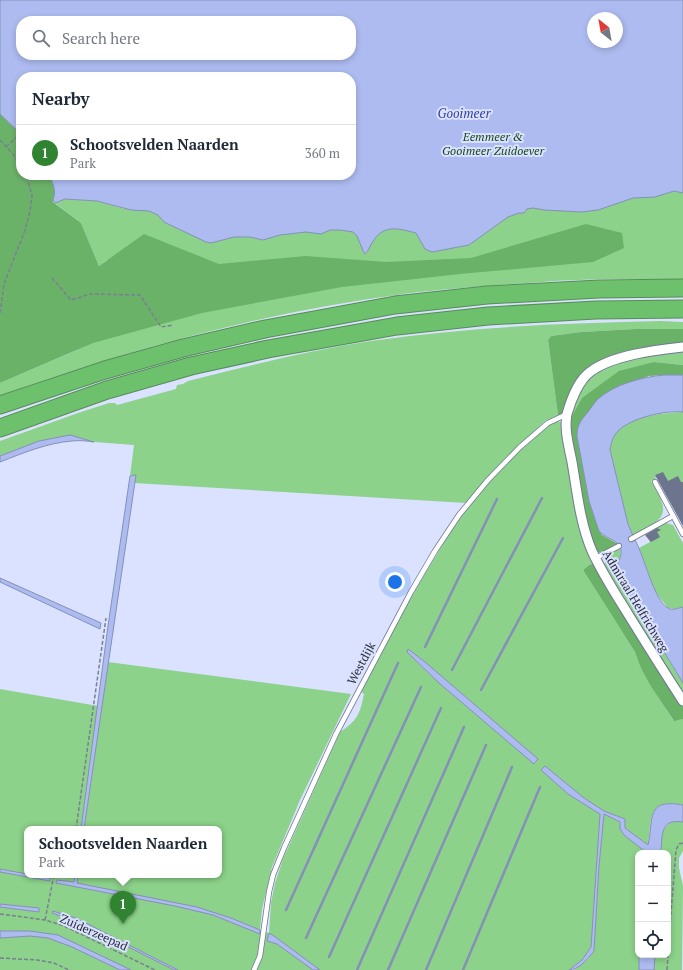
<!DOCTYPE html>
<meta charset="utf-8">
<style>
:root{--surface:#fff;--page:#f2f2f3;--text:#1f2937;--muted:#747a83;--line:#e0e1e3;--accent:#2f8331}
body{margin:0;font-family:"PT Serif",serif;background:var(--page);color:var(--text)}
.controls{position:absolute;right:12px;bottom:12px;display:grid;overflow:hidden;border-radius:8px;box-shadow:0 2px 6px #0003}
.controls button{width:36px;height:36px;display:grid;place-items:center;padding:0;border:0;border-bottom:1px solid var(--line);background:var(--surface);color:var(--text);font:20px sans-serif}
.compass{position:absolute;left:587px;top:12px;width:36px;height:36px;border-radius:50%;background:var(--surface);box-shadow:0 2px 6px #0003;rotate:329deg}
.you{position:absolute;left:395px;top:582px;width:14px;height:14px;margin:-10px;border:3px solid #fff;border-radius:50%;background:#1a73e8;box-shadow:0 0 0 6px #1a73e833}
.badge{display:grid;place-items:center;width:26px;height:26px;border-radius:50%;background:var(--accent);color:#fff;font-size:13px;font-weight:700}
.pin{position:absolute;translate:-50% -33px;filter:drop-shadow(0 1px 2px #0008)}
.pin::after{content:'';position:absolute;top:21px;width:14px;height:12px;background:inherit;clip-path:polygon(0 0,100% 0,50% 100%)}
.popup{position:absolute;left:24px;top:826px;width:198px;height:52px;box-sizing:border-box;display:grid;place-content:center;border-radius:8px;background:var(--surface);filter:drop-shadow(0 1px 3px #0005);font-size:13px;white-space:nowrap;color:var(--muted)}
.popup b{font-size:15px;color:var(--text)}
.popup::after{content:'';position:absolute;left:50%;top:100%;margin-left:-8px;border:8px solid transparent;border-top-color:var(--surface)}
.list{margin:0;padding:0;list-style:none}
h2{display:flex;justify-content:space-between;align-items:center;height:52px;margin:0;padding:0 16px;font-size:17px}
h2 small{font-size:13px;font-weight:400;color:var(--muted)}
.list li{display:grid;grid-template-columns:26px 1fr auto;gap:12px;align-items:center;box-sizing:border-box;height:56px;padding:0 16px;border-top:1px solid var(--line)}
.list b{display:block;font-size:15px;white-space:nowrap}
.list p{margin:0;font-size:13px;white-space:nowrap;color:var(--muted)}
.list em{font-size:13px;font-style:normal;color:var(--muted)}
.icon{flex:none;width:22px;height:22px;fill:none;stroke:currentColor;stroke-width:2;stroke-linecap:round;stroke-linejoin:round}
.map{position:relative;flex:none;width:683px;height:970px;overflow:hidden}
.search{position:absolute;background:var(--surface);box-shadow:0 2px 6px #0003;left:16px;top:16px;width:340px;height:44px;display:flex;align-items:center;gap:10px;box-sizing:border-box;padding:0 14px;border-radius:16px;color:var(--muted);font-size:15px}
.panel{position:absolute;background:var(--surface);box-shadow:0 2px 6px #0003;left:16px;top:72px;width:340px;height:108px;border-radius:16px}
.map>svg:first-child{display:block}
</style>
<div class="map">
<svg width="683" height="970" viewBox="0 0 683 970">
<rect width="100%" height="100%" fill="#dae2ff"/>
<g fill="#8cd28a" fill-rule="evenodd">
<path d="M683,0V280C648,280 613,278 578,280C556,280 534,283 512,284C476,287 439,289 403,294C266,312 130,349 0,396V383L77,350L107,260L99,266L81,223L55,203L65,199L97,201L125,209L351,175V21ZM593,18H617V42H593Z"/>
<path d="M661,321L683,322V329H635L581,332L551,336L548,340L558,415L545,421L495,469L466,503L134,483L136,475L130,476L134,445L94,442L70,435L18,449L0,456V441L78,413L109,403H115L117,405L176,389L177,385L183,384L188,381C248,366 310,350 371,341C468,327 564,323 661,321Z"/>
<path d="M683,349V365L654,362L570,420C574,407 577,390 586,380C608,356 653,354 683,349Z"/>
<path d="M680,412H683V525L655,474L656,478L651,481C655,489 662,499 663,507C665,522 643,530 633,536L628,524L610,450C611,443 613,436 618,431C635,415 659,414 680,412Z"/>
<path d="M556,421L561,422L564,425L595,563L589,565L583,570L635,652C642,676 660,699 673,720L683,719V805C647,798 652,818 648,845L625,828V819L604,811L584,798L545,766L542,770L568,794L600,814L591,947L582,960L569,970H0V689L98,706L81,829H27V875H75L74,882H76L78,875H219V829H84L108,662L351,694L300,800L272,867L262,909L260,930L269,933L271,903L275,883L283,859L340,732C357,721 360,714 364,694L360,691C380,653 401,615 423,577C436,556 448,535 462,515C476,495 495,476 512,458C525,445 539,429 556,421ZM409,650L425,662L537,759L535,764L439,683L419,664Z"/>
<polygon points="666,523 673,525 683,543 683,607 674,609 668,608 656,593 639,548 650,542 646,535 656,529 658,526"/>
<path d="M620,548C622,557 617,561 616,569L628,595L683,683V696L606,573C602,558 607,555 620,548Z"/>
<polygon points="604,814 620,822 620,829 624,835 647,852 647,853 638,853 639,970 574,970 588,959 594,951 599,866"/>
<path d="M673,821L683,822V851L679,858V868L683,886L682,970H654L655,955H668V853H661C662,838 659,830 673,821Z"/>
</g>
<g fill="#6bb269">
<path d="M0,114L21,134V175H48C54,183 56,192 53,202L81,223L99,266L144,234L219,264L306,256L386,262L471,258L586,224L622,233L624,248L593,262L460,274L342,287L202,313L93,343L0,383Z"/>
<polygon points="635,329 683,329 683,344 593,366 567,412 560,416 558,415 548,340 551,336 581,332"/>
<polygon points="654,362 683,365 683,375 664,375 649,376 614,389 598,400 577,436 589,501 599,531 602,535 618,544 603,553 597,552 591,543 568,430 570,420 582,398 619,371"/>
<path d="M595,563L683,704V719L674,721C660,699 642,677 635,652L583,570L589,565Z"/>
</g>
<g fill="#adbbf0" stroke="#8590b8" fill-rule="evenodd">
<path d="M0,0H683V193L674,191L655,197L633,198L598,210L582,212L544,210L533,208L527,209L524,213H519L508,217L469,245L432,252L425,249L416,233C397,228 383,224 372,243C369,247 369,251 365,254L364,253L357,236L353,232L340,230H330L321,234L306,232L280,235L263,240L250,237H234L211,243L206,242L164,222L158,215L149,211L131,210L97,201L65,199L55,203L53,199C57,192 53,181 48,175H351V77H21V134L0,114ZM593,18H617V42H593ZM21,21H351V55H21Z"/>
<path d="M664,375H683V412C665,410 631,418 618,431C613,436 611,443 610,450L628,524L633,536L630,538L632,542L635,540C644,555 654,601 668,608C672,611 678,608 683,607V683C669,660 655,637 641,615C633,602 623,589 617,575C613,564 628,554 617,543C611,538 604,537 599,531L589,501L577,436C577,425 581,420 588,412C591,408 594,403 598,399C615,384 642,377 664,375Z"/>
<path d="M70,435L94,442C87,441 79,440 72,441C47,443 23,453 0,462V456L39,441Z"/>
<polygon points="136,475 84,829 81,829 108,626 130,476"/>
<polygon points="0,578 101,623 100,629 0,582"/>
<polygon points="408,649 425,662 538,759 534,764 439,683 407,652"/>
<path d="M545,766L584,798L604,811L625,819V828L648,845C654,819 645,798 683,805V822C660,818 662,836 661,853H647L624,835L620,829V822L604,814L599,866L594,951C588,959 578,970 569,970L582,960L591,947L600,814L568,794L541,770Z"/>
<polygon points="0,869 27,874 27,875 50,878 50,881 0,872"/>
<polygon points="75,875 78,875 77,883 197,907 231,918 260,930 260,934 213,915 175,906 56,883 57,880 74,882"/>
<polygon points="0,904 39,908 39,912 0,907"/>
<polygon points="53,911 76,918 178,970 174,970 83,924 52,913"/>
<polygon points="0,931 30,931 58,935 131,970 120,970 72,947 48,938 30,936 0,938"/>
<polygon points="269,933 274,936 320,970 313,970 277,944 267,941"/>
<polygon points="639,955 655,955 654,970 639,970"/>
</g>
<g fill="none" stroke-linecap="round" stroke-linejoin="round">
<g stroke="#8590b8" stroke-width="2.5">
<polyline points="425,647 497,499"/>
<polyline points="452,670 542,498"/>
<polyline points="481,690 563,538"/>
<polyline points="286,910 398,663"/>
<polyline points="306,938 421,687"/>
<polyline points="329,957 441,708"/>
<polyline points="357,970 464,727"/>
<polyline points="388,970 486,745"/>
<polyline points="426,970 512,767"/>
<polyline points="463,970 540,787"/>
</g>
</g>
<g fill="#6d748e">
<polygon points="663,472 668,481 678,476 681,482 683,482 683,526 655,475"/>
<polygon points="657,528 661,530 657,532 660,537 651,542 645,535"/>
</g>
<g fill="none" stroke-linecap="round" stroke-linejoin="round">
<g stroke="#717892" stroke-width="6">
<g id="service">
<polyline points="655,482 683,534"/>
<polyline points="631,539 673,516"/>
<polyline points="596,558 619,546"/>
<polyline points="254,970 260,956 269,892 273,875 284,848 336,734 411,592 435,551 459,515 488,480 520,447 548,423 567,414"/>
</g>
</g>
<g stroke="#717892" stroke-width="11">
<path id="minor" d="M683,347C656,350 612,355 590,372C579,380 571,400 567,414C564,429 569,447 572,462C577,491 580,523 592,551C602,573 615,593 628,614C646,643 664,672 683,701"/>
</g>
<g stroke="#568d59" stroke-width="19">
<g id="motorway">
<polyline points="0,405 105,370 183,348 265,329 395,305 487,295 599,289 683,288"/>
<polyline points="0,428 107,390 191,366 268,349 397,326 488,316 596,310 683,309"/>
</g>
</g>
<g stroke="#7a7f93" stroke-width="1.5" stroke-dasharray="4 2" stroke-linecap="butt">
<polyline points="0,140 13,154 21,167"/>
<polyline points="6,147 20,134"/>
<polyline points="52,278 71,300 90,294 140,295 161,327 173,325"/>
<polyline points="0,313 4,284 25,230 30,211 32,195 26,175"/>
<polyline points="76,829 106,618"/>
<polyline points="0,914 16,916 45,920 64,926 155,970"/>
<polyline points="45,920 54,875"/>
<polyline points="668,951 676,850 679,844 683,843"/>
<polyline points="0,958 37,960 54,963 69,970"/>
<polyline points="667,970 668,955"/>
</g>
<use href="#service" stroke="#fff" stroke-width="4.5"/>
<use href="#minor" stroke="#fff" stroke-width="9"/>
<use href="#motorway" stroke="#6ec16c" stroke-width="17"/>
</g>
<g text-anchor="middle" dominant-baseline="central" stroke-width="4" stroke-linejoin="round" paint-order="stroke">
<g font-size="12" font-style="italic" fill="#174818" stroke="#dae2ff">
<text x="493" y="136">Eemmeer &amp;<tspan x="493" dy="14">Gooimeer Zuidoever</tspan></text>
</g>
<g font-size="12" fill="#292c37" stroke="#dae2ff">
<text transform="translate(636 601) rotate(59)">Admiraal Helfrichweg</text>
<text transform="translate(361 663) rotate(-62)">Westdijk</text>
<text transform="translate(94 932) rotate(24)">Zuiderzeepad</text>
</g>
<g font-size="13" font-style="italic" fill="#343ea0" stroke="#dae2ff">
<text x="464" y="113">Gooimeer</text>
</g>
</g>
</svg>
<div class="controls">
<button>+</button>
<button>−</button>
<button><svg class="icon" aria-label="locate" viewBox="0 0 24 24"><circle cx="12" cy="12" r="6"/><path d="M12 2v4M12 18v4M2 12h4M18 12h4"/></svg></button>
</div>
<svg class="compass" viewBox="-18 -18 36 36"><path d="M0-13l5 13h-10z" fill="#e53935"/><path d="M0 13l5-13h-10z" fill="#747a83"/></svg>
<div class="you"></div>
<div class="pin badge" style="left:123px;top:924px">1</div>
<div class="popup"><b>Schootsvelden Naarden</b>Park</div>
<div class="search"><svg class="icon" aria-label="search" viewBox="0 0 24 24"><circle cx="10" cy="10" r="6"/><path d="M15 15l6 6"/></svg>Search here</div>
<section class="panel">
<h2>Nearby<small></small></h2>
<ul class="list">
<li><span class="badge">1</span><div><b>Schootsvelden Naarden</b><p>Park</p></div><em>360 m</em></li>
</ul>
</section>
</div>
